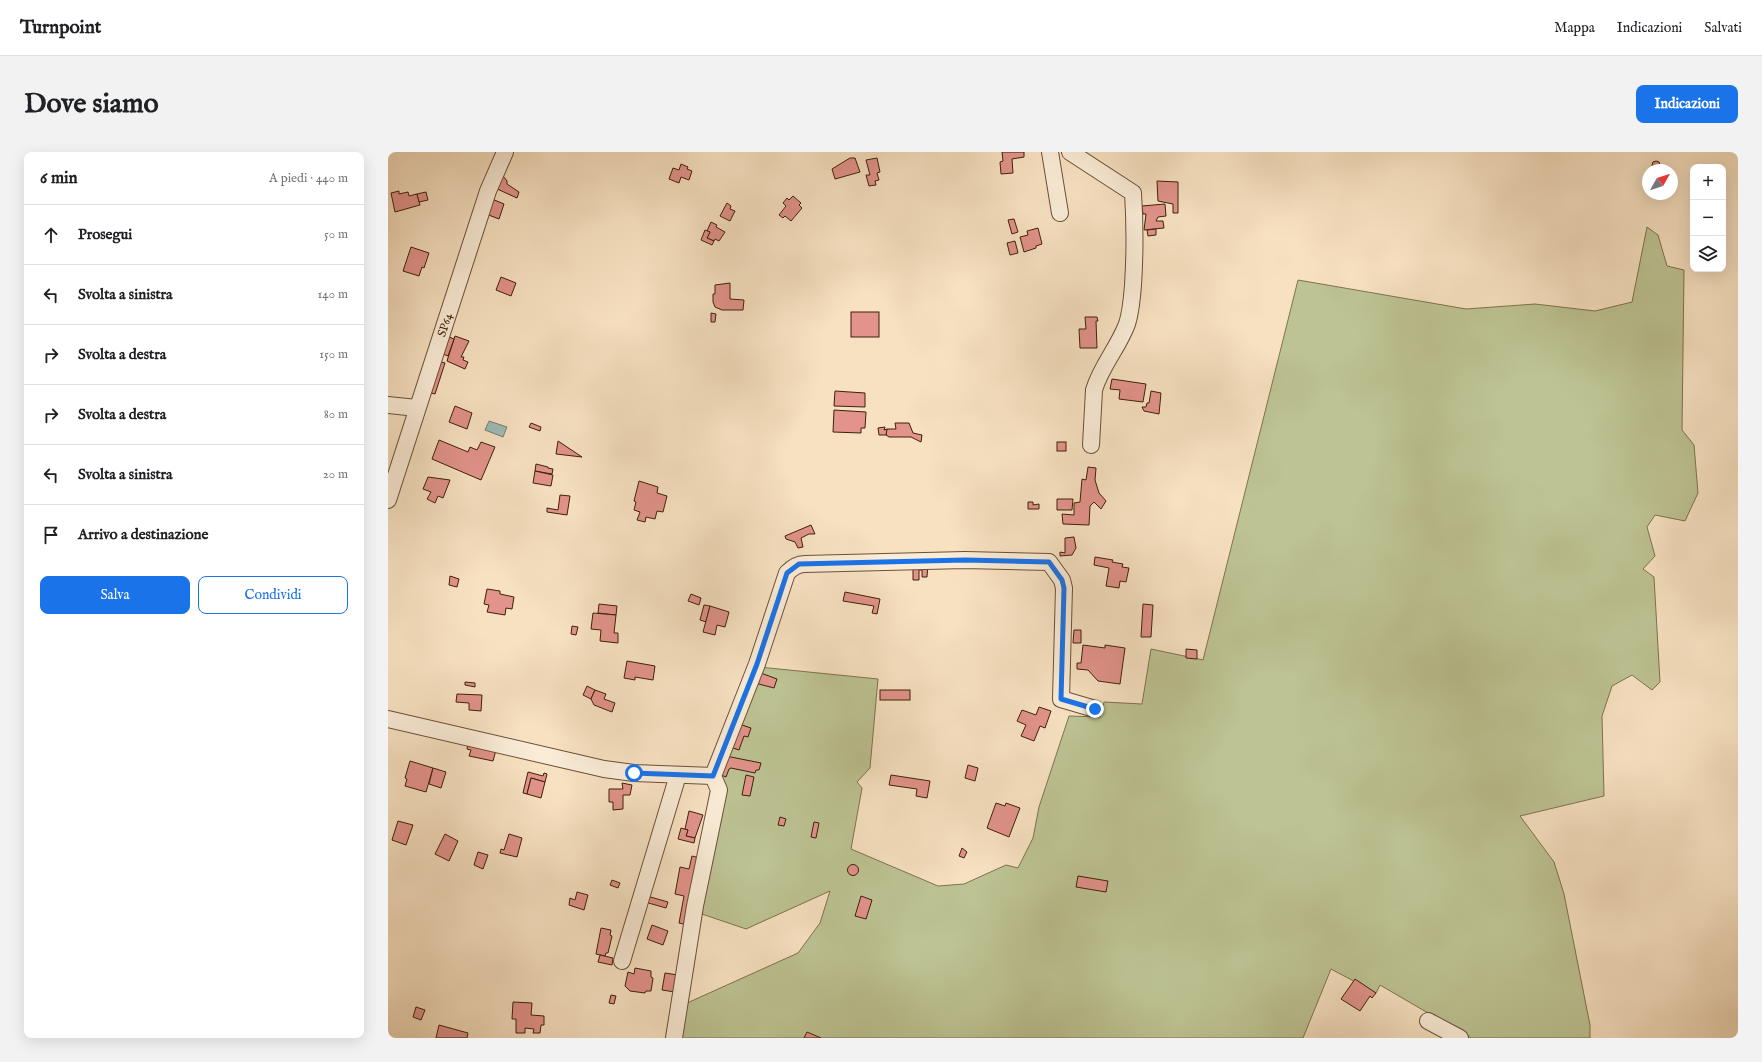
<!DOCTYPE html>
<html lang="it">
<meta charset="utf-8">
<style>
:root{--surface:#fff;--page:#f2f2f2;--text:#202124;--muted:#757577;--line:#e0e0e0;--accent:#1a73e8}
body{margin:0;font-family:"IM FELL English",serif;background:var(--page);color:var(--text)}
.controls{position:absolute;right:12px;top:12px;display:grid;overflow:hidden;border-radius:8px;box-shadow:0 4px 16px #0002}
.controls button{width:36px;height:36px;display:grid;place-items:center;padding:0;border:0;border-bottom:1px solid var(--line);background:var(--surface);color:var(--text);font:20px sans-serif}
.compass{position:absolute;left:1254px;top:12px;width:36px;height:36px;border-radius:50%;background:var(--surface);box-shadow:0 4px 16px #0002;rotate:51deg}
.stop{position:absolute;width:12px;height:12px;margin:-9px;border:3px solid #1a73e8;border-radius:50%;background:#fff}
.stop.end{background:#1a73e8;border-color:#fff;box-shadow:0 1px 4px #0008}
.list{margin:0;padding:0;list-style:none}
h2{display:flex;justify-content:space-between;align-items:center;height:52px;margin:0;padding:0 16px;font-size:17px}
h2 small{font-size:13px;font-weight:400;color:var(--muted)}
.list li{display:grid;grid-template-columns:26px 1fr auto;gap:12px;align-items:center;box-sizing:border-box;height:60px;padding:0 16px;border-top:1px solid var(--line)}
.list b{display:block;font-size:15px;white-space:nowrap}
.list em{font-size:13px;font-style:normal;color:var(--muted)}
.actions{display:flex;gap:8px;padding:12px 16px}
.actions a{flex:1;padding:9px 0;border:1px solid var(--accent);border-radius:8px;text-align:center;font-size:14px;color:var(--accent)}
.actions .main{background:var(--accent);color:#fff}
.icon{flex:none;width:22px;height:22px;fill:none;stroke:currentColor;stroke-width:2;stroke-linecap:round;stroke-linejoin:round}
.map{position:relative;flex:none;width:1350px;height:886px;overflow:hidden;border-radius:8px}
header{display:flex;align-items:center;gap:24px;box-sizing:border-box;height:56px;padding:0 20px;background:var(--surface);border-bottom:1px solid var(--line)}
header strong{font-size:19px}
nav{display:flex;gap:22px;margin-inline-start:auto;font-size:14px}
.intro{display:flex;align-items:center;justify-content:space-between;box-sizing:border-box;height:96px;padding:0 24px}
h1{margin:0;font-size:28px}
.button{padding:10px 18px;border-radius:8px;background:var(--accent);color:#fff;font-size:14px;font-weight:700}
main{display:flex;gap:24px;padding:0 24px}
aside{flex:1;background:var(--surface);border-radius:8px;box-shadow:0 4px 16px #0002}
.map>svg:first-child{display:block}
</style>
<header>
<strong>Turnpoint</strong>
<nav><a>Mappa</a><a>Indicazioni</a><a>Salvati</a></nav>
</header>
<div class="intro"><h1>Dove siamo</h1><a class="button">Indicazioni</a></div>
<main>
<aside>
<h2>6 min<small>A piedi · 440 m</small></h2>
<ul class="list">
<li><svg class="icon" aria-label="ahead" viewBox="0 0 24 24"><path d="M12 20V5M6 11l6-6 6 6"/></svg><div><b>Prosegui</b></div><em>50 m</em></li>
<li><svg class="icon" aria-label="left" viewBox="0 0 24 24"><path d="M17 20v-9H6M10 6l-5 5 5 5"/></svg><div><b>Svolta a sinistra</b></div><em>140 m</em></li>
<li><svg class="icon" aria-label="right" viewBox="0 0 24 24"><path d="M7 20v-9h11M14 6l5 5-5 5"/></svg><div><b>Svolta a destra</b></div><em>150 m</em></li>
<li><svg class="icon" aria-label="right" viewBox="0 0 24 24"><path d="M7 20v-9h11M14 6l5 5-5 5"/></svg><div><b>Svolta a destra</b></div><em>80 m</em></li>
<li><svg class="icon" aria-label="left" viewBox="0 0 24 24"><path d="M17 20v-9H6M10 6l-5 5 5 5"/></svg><div><b>Svolta a sinistra</b></div><em>20 m</em></li>
<li><svg class="icon" aria-label="arrive" viewBox="0 0 24 24"><path d="M6 21V4h12l-3 4 3 4H6"/></svg><div><b>Arrivo a destinazione</b></div></li>
</ul>
<div class="actions"><a class="main">Salva</a><a>Condividi</a></div>
</aside>
<div class="map">
<svg width="1350" height="886" viewBox="0 0 1350 886">
<rect width="100%" height="100%" fill="#f7e1c1"/>
<filter id="stains"><feTurbulence type="fractalNoise" baseFrequency=".005" numOctaves="4"/><feColorMatrix values="0 0 0 0 .2 0 0 0 0 .09 0 0 0 0 .02 0 0 0 .5 -.17"/></filter>
<radialGradient id="worn" r=".72"><stop offset=".6" stop-color="#630" stop-opacity="0"/><stop offset="1" stop-color="#630" stop-opacity=".3"/></radialGradient>
<polygon fill="#bdc393" stroke="#7e724e" points="1259,75 1270,83 1279,114 1296,118 1294,278 1306,293 1310,341 1297,369 1267,363 1259,375 1267,404 1255,417 1266,425 1272,530 1264,538 1244,523 1224,534 1214,564 1216,644 1132,664 1166,710 1176,742 1202,873 1202,886 1083,886 992,833 988,841 943,817 915,886 283,886 288,856 410,801 432,771 442,739 358,777 311,761 329,623 371,515 490,527 482,616 469,630 474,636 463,697 550,734 576,732 618,713 630,716 645,686 651,655 681,564 712,565 716,550 754,552 763,497 815,508 910,128 1078,157 1147,152 1207,159 1244,150"/>
<polygon fill="#9ebcb7" stroke="#787e71" points="101,269 119,275 115,285 97,278"/>
<g fill="#e2938b" stroke="#3e2008">
<polygon points="614,0 636,0 636,5 624,7 625,21 613,22 612,10 615,9"/>
<polygon points="462,6 467,6 472,20 447,27 444,17"/>
<polygon points="489,6 492,20 489,21 491,28 487,29 488,33 481,34 478,23 482,23 478,8"/>
<circle cx="1268" cy="13" r="4"/>
<polygon points="293,12 300,15 299,17 304,19 301,28 293,25 291,31 281,27 285,16 291,18"/>
<polygon points="115,24 119,29 119,32 131,40 129,46 107,36"/>
<polygon points="769,29 790,30 790,61 785,61 785,52 770,49"/>
<polygon points="11,39 11,42 20,40 21,44 29,42 32,53 7,60 3,41"/>
<polygon points="38,40 40,48 31,50 29,42"/>
<polygon points="405,44 413,51 411,53 414,56 403,69 397,64 395,66 391,63 398,54 395,51 399,46 401,48"/>
<polygon points="104,47 116,52 111,67 98,62"/>
<polygon points="339,51 343,54 342,57 347,59 342,69 332,64"/>
<polygon points="777,52 778,64 770,65 768,69 775,69 776,76 756,78 758,62 755,62 754,54"/>
<polygon points="626,67 630,80 624,82 620,68"/>
<polygon points="323,70 329,73 328,75 337,80 331,89 327,87 326,89 319,86 322,80 319,79"/>
<polygon points="650,76 654,92 648,94 648,96 636,100 632,85 640,83 639,79"/>
<polygon points="768,77 768,83 760,84 759,78"/>
<polygon points="317,78 322,80 319,86 326,89 324,93 313,88"/>
<polygon points="627,89 630,101 622,103 619,91"/>
<polygon points="23,95 41,101 36,116 34,115 31,124 15,119"/>
<polygon points="113,125 128,131 123,144 108,138"/>
<polygon points="342,131 342,147 356,148 355,158 334,158 327,155 325,150 325,142 327,142 327,133"/>
<rect x="463" y="160" width="28" height="25"/>
<polygon points="323,161 328,162 327,170 323,170"/>
<polygon points="697,165 709,165 710,169 708,169 709,196 692,196 691,177 698,177"/>
<polygon points="67,184 81,189 73,205 76,205 75,208 80,210 77,217 59,209"/>
<polygon points="61,185 66,187 60,204 55,202"/>
<polygon points="50,209 57,211 47,242 40,240"/>
<polygon points="724,227 758,232 755,250 731,247 732,238 722,237"/>
<polygon points="447,239 477,241 477,255 446,254"/>
<polygon points="763,239 773,241 771,262 756,259 754,255 758,255 759,251 761,251"/>
<polygon points="67,254 84,261 79,277 61,270"/>
<polygon points="446,258 478,260 477,276 473,276 473,281 445,280"/>
<polygon points="143,271 153,275 152,279 141,275"/>
<polygon points="507,271 521,271 525,281 534,283 533,290 523,285 501,285 498,283 498,279 499,277 508,277"/>
<polygon points="497,275 496,278 499,277 498,283 491,283 490,276"/>
<polygon points="51,288 80,300 82,295 89,298 93,290 107,295 93,328 44,307"/>
<polygon points="170,289 194,305 168,302"/>
<rect x="669" y="290" width="9" height="9"/>
<polygon points="148,312 160,315 160,316 165,317 164,322 147,319"/>
<polygon points="700,315 708,316 707,328 711,341 718,349 713,357 706,350 702,354 701,373 675,372 674,362 686,363 686,351 692,350 694,327 698,328"/>
<polygon points="147,319 165,323 163,334 145,331"/>
<polygon points="40,325 62,328 55,346 50,344 47,351 39,347 43,340 35,337"/>
<polygon points="251,329 270,335 269,341 279,344 275,360 269,359 267,367 258,365 257,370 249,368 252,360 246,358 248,350 246,349"/>
<polygon points="172,343 182,344 179,363 159,360 159,356 170,358"/>
<polygon points="669,347 685,347 684,358 669,358"/>
<polygon points="640,350 645,350 645,353 651,352 651,357 640,357"/>
<polygon points="423,373 427,382 421,382 413,386 415,395 410,396 407,390 398,387 397,384"/>
<polygon points="686,385 688,396 684,403 672,404 672,400 677,401 677,386"/>
<polygon points="707,405 725,408 724,410 735,412 734,415 741,416 738,430 732,429 731,436 718,434 721,416 706,413"/>
<polygon points="525,410 540,411 539,425 534,425 534,418 531,418 531,428 525,428"/>
<polygon points="62,424 71,427 69,435 61,433"/>
<polygon points="99,437 112,439 112,442 126,445 124,457 118,456 117,463 99,460 101,453 96,452"/>
<polygon points="457,440 492,447 489,462 484,461 486,454 455,449"/>
<polygon points="303,442 313,446 311,453 300,449"/>
<polygon points="211,452 229,454 228,463 210,461"/>
<polygon points="755,452 765,453 763,485 753,485"/>
<polygon points="316,453 322,454 318,470 312,468"/>
<polygon points="322,454 341,460 337,475 329,473 327,483 315,480"/>
<polygon points="205,461 228,463 226,481 230,481 230,491 212,489 213,478 203,477"/>
<polygon points="184,474 190,475 188,483 183,482"/>
<polygon points="686,478 693,478 693,491 685,491"/>
<polygon points="695,493 717,496 717,493 737,496 732,532 710,529 700,518 689,517 689,511 693,511"/>
<polygon points="798,497 809,498 809,507 798,506"/>
<polygon points="239,509 267,514 265,528 247,525 247,528 236,526"/>
<polygon points="370,520 389,527 386,536 367,531"/>
<polygon points="77,530 87,531 87,535 77,533"/>
<polygon points="199,534 207,538 203,547 195,543"/>
<polygon points="207,538 218,542 216,547 227,551 224,560 206,553 203,547"/>
<rect x="492" y="538" width="30" height="10"/>
<polygon points="69,542 94,543 93,559 81,558 81,551 68,550"/>
<polygon points="651,555 663,559 657,576 652,574 646,589 633,584 638,573 629,569 634,558 648,563"/>
<polygon points="351,572 363,576 360,585 356,584 351,598 342,595"/>
<polygon points="80,591 108,598 105,609 81,604 83,598 79,597"/>
<polygon points="338,604 373,611 371,618 368,618 367,621 343,616 341,617 338,625 331,622"/>
<polygon points="22,609 45,616 38,640 17,634 19,627 17,626"/>
<polygon points="580,613 590,616 587,629 577,626"/>
<polygon points="45,616 58,620 53,636 41,632"/>
<polygon points="140,620 155,624 156,621 159,622 157,630 143,626 139,642 135,641"/>
<polygon points="358,623 366,625 362,644 354,643"/>
<polygon points="503,623 542,629 539,646 528,644 529,637 501,633"/>
<polygon points="143,626 157,630 153,646 139,642"/>
<polygon points="234,631 244,633 242,643 235,643 235,657 225,658 225,650 221,650 221,637 235,637"/>
<polygon points="608,651 617,654 618,651 632,656 621,685 599,676"/>
<polygon points="301,659 315,663 307,686 298,684 300,678 297,677"/>
<polygon points="392,665 398,667 396,674 390,673"/>
<polygon points="10,669 25,673 18,693 4,688"/>
<polygon points="426,670 431,671 428,686 423,685"/>
<polygon points="293,676 300,678 298,684 307,686 306,691 290,687"/>
<polygon points="57,682 70,689 61,709 47,702"/>
<polygon points="121,682 134,686 129,705 112,701 113,697 116,698"/>
<polygon points="574,696 579,700 576,706 571,704"/>
<polygon points="90,700 100,703 95,717 86,713"/>
<polygon points="304,704 312,706 299,773 291,771 296,744 287,742 292,715 301,717"/>
<circle cx="465" cy="718" r="5.5"/>
<polygon points="690,724 720,729 718,740 688,735"/>
<polygon points="224,728 232,731 230,736 222,733"/>
<polygon points="189,740 200,743 196,758 181,753 182,746 187,748"/>
<polygon points="259,744 280,750 278,756 257,750"/>
<polygon points="473,744 484,748 478,767 467,764"/>
<polygon points="264,773 280,779 275,793 259,787"/>
<polygon points="213,776 223,778 222,783 224,784 220,801 218,801 217,804 208,802"/>
<polygon points="212,803 225,806 224,813 210,810"/>
<polygon points="247,816 263,819 263,825 265,826 263,839 258,839 257,841 242,839 237,834 240,820 246,822"/>
<polygon points="277,821 290,823 287,840 274,838"/>
<polygon points="967,827 988,841 984,846 982,844 972,859 953,847"/>
<polygon points="223,843 228,844 226,852 221,851"/>
<polygon points="125,850 144,851 143,863 156,864 156,873 153,873 152,881 145,881 146,877 137,876 137,881 128,881 128,867 124,867"/>
<polygon points="28,855 37,858 33,868 25,865"/>
<polygon points="51,873 80,881 79,886 48,886"/>
<polygon points="419,880 433,886 416,886"/>
</g>
<g fill="none" stroke-linecap="round" stroke-linejoin="round">
<g stroke="#6c5036" stroke-width="18">
<g id="minor">
<polyline points="662,0 672,61"/>
<path d="M682,0L745,41C747,72 747,102 745,133C744,146 743,160 739,172C730,196 713,214 706,238L703,293"/>
<polyline points="0,253 29,256"/>
<path id="s1" d="M0,348L100,39L117,0"/>
<path d="M0,567L216,617L246,621L325,624L369,512L399,421C404,416 409,412 416,412L577,408L661,410L674,428L676,436L673,547L707,557"/>
<polyline points="234,809 290,623"/>
<polyline points="1040,869 1072,886"/>
<polyline points="286,886 307,754 330,643 331,638 325,624"/>
</g>
</g>
<use href="#minor" stroke="#faecd7" stroke-width="16"/>
</g>
<g fill="none" stroke-linecap="round" stroke-linejoin="round">
<polyline stroke="#1a73e8" stroke-width="5" points="246,621 325,624 369,512 399,421 411,412 577,408 661,410 674,428 676,436 673,547 707,557"/>
</g>
<g text-anchor="middle" dominant-baseline="central" stroke-width="3.5" stroke-linejoin="round" paint-order="stroke">
<g font-size="12" fill="#3e2008" stroke="#faecd7">
<text stroke="none"><textPath href="#s1" startOffset="184">SP64</textPath></text>
</g>
</g>
<rect width="100%" height="100%" filter="url(#stains)"/>
<rect width="100%" height="100%" fill="url(#worn)"/>
</svg>
<div class="controls">
<button>+</button>
<button>−</button>
<button><svg class="icon" aria-label="layers" viewBox="0 0 24 24"><path d="M12 4l9 5-9 5-9-5zM3 14l9 5 9-5"/></svg></button>
</div>
<svg class="compass" viewBox="-18 -18 36 36"><path d="M0-13l5 13h-10z" fill="#e53935"/><path d="M0 13l5-13h-10z" fill="#757577"/></svg>
<div class="stop" style="left:246px;top:621px"></div>
<div class="stop end" style="left:707px;top:557px"></div>
</div>
</main>
